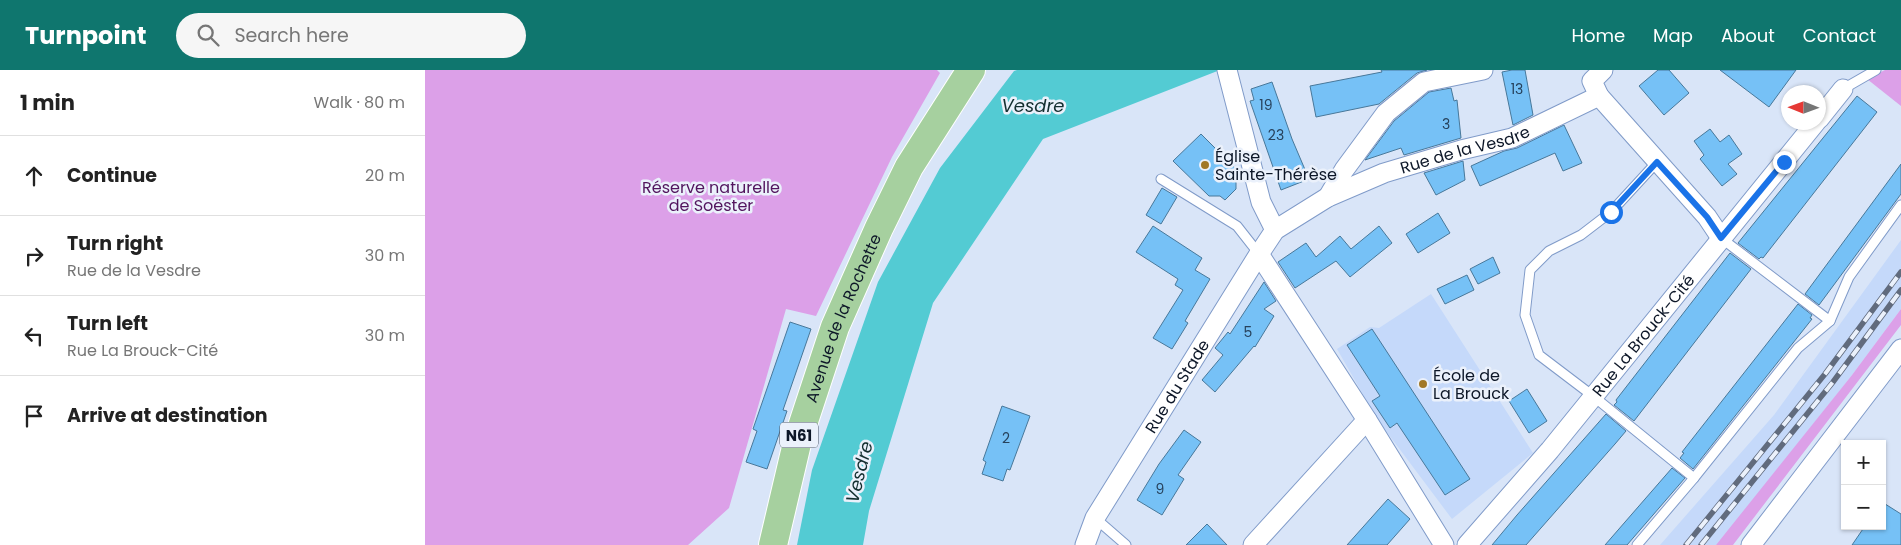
<!DOCTYPE html>
<meta charset="utf-8">
<style>
:root{--surface:#fff;--page:#f6f6f6;--text:#222;--muted:#767676;--line:#e0e0e0;--accent:#0f766e}
body{margin:0;font-family:Poppins,sans-serif;background:var(--page);color:var(--text)}
.controls{position:absolute;right:15px;bottom:15px;display:grid;overflow:hidden;border-radius:0px;box-shadow:0 1px 4px #0004}
.controls button{width:45px;height:45px;display:grid;place-items:center;padding:0;border:0;border-bottom:1px solid var(--line);background:var(--surface);color:var(--text);font:25px sans-serif}
.compass{position:absolute;left:1356px;top:15px;width:45px;height:45px;border-radius:50%;background:var(--surface);box-shadow:0 1px 4px #0004;rotate:271deg}
.stop{position:absolute;width:15px;height:15px;margin:-11px;border:4px solid #1a73e8;border-radius:50%;background:#fff}
.stop.end{background:#1a73e8;border-color:#fff;box-shadow:0 1px 5px #0008}
.list{margin:0;padding:0;list-style:none}
h2{display:flex;justify-content:space-between;align-items:center;height:65px;margin:0;padding:0 20px;font-size:21px}
h2 small{font-size:16px;font-weight:400;color:var(--muted)}
.list li{display:grid;grid-template-columns:32px 1fr auto;gap:15px;align-items:center;box-sizing:border-box;height:80px;padding:0 20px;border-top:1px solid var(--line)}
.list b{display:block;font-size:19px;white-space:nowrap}
.list p{margin:0;font-size:16px;white-space:nowrap;color:var(--muted)}
.list em{font-size:16px;font-style:normal;color:var(--muted)}
.icon{flex:none;width:28px;height:28px;fill:none;stroke:currentColor;stroke-width:2;stroke-linecap:round;stroke-linejoin:round}
.map{position:relative;flex:none;width:1476px;height:475px;overflow:hidden}
header{display:flex;align-items:center;gap:30px;box-sizing:border-box;height:70px;padding:0 25px;background:var(--accent);color:#fff}
header strong{font-size:24px}
nav{display:flex;gap:28px;margin-inline-start:auto;font-size:18px}
.search{width:350px;height:45px;background:var(--page);display:flex;align-items:center;gap:12px;box-sizing:border-box;padding:0 18px;border-radius:28px;color:var(--muted);font-size:19px}
main{display:flex}
aside{flex:1;background:var(--surface)}
.map>svg:first-child{display:block}
</style>
<header>
<strong>Turnpoint</strong>
<div class="search"><svg class="icon" aria-label="search" viewBox="0 0 24 24"><circle cx="10" cy="10" r="6"/><path d="M15 15l6 6"/></svg>Search here</div>
<nav><a>Home</a><a>Map</a><a>About</a><a>Contact</a></nav>
</header>
<main>
<aside>
<h2>1 min<small>Walk · 80 m</small></h2>
<ul class="list">
<li><svg class="icon" aria-label="ahead" viewBox="0 0 24 24"><path d="M12 20V5M6 11l6-6 6 6"/></svg><div><b>Continue</b></div><em>20 m</em></li>
<li><svg class="icon" aria-label="right" viewBox="0 0 24 24"><path d="M7 20v-9h11M14 6l5 5-5 5"/></svg><div><b>Turn right</b><p>Rue de la Vesdre</p></div><em>30 m</em></li>
<li><svg class="icon" aria-label="left" viewBox="0 0 24 24"><path d="M17 20v-9H6M10 6l-5 5 5 5"/></svg><div><b>Turn left</b><p>Rue La Brouck-Cité</p></div><em>30 m</em></li>
<li><svg class="icon" aria-label="arrive" viewBox="0 0 24 24"><path d="M6 21V4h12l-3 4 3 4H6"/></svg><div><b>Arrive at destination</b></div></li>
</ul>
</aside>
<div class="map">
<svg width="1476" height="475" viewBox="0 0 1476 475">
<rect width="100%" height="100%" fill="#d9e5f8"/>
<g fill="#c5d9fa">
<polygon points="1476,170 1476,239 1427,305 1318,443 1291,475 1235,475 1349,345"/>
<polygon points="1006,224 1108,383 1027,449 952,349 912,279 945,257 954,258"/>
</g>
<g fill="#dca0e8">
<polygon points="0,0 512,0 515,3 467,87 391,246 361,239 304,438 263,475 0,475"/>
<polygon points="1460,0 1476,0 1476,36 1442,9"/>
<polygon points="1476,239 1476,255 1308,475 1291,475 1427,305"/>
</g>
<polygon fill="#53cbd3" points="592,0 795,0 618,69 508,233 444,441 438,475 372,475 387,400 453,212 515,98 589,1"/>
<g fill="#76c1f6" stroke="#48789a">
<polygon points="956,0 1002,0 992,3 954,34 891,47 885,16 957,2"/>
<polygon points="1087,0 1100,0 1108,45 1088,55 1077,2"/>
<polygon points="1233,0 1244,0 1264,23 1239,45 1214,16"/>
<polygon points="1295,0 1371,0 1344,37"/>
<polygon points="847,12 867,69 884,109 856,120 825,31 829,30 826,19"/>
<polygon points="1026,18 1029,31 1032,30 1036,68 979,85 976,78 940,90 969,51 1004,22"/>
<polygon points="1432,26 1452,42 1338,188 1336,187 1334,189 1313,173"/>
<polygon points="1139,55 1157,93 1138,101 1130,83 1055,116 1046,96 1079,81 1092,78"/>
<polygon points="1285,59 1295,72 1304,65 1317,84 1303,94 1312,104 1297,116 1275,89 1279,85 1269,71"/>
<polygon points="776,64 811,99 811,119 800,130 795,126 784,126 748,91"/>
<polygon points="1038,91 1040,110 1011,125 999,103"/>
<polygon points="1476,94 1476,124 1394,235 1380,224"/>
<polygon points="737,118 752,127 736,154 721,145"/>
<polygon points="1013,143 1025,163 993,183 981,164"/>
<polygon points="728,156 777,188 770,200 785,209 760,251 763,253 747,279 728,268 758,220 750,215 753,209 711,182"/>
<polygon points="954,156 967,173 925,207 911,191 870,218 853,192 881,173 891,187 915,166 926,179"/>
<polygon points="1305,183 1326,199 1209,351 1189,335 1192,332 1191,330"/>
<polygon points="1068,187 1075,203 1053,214 1045,199"/>
<polygon points="1042,205 1049,220 1020,234 1012,219"/>
<polygon points="839,212 851,231 839,239 849,246 830,277 829,276 790,322 777,310 798,285 790,278 803,262 805,264"/>
<polygon points="1373,234 1387,245 1385,248 1387,249 1268,399 1255,388 1259,383 1257,382"/>
<polygon points="365,252 386,259 358,340 362,341 342,399 321,392 332,361 328,359"/>
<polygon points="947,259 1045,409 1020,425 972,353 965,358 947,331 955,326 922,275"/>
<polygon points="1102,319 1122,351 1104,363 1084,331"/>
<polygon points="577,336 605,346 585,400 582,399 578,411 557,404 561,392 558,390"/>
<polygon points="1181,344 1201,361 1190,374 1101,475 1067,475 1092,445"/>
<polygon points="759,360 776,372 753,405 759,409 737,445 712,430 734,394"/>
<polygon points="1247,398 1260,408 1202,475 1180,475"/>
<polygon points="963,429 985,449 962,475 922,475"/>
<polygon points="1457,432 1476,444 1476,475 1427,475 1440,456 1457,456"/>
<polygon points="782,454 802,475 761,475"/>
</g>
<g fill="none" stroke-linecap="round" stroke-linejoin="round">
<g stroke="#809bc9" stroke-width="11">
<g id="lane">
<polyline points="1418,19 1451,0"/>
<polyline points="1232,92 1186,142 1156,165 1124,181 1105,200 1100,245 1114,285 1168,326 1269,408"/>
<polyline points="736,109 812,156 834,184"/>
<polyline points="1296,168 1405,251"/>
<polyline points="670,448 701,475"/>
<polyline points="1212,475 1269,408 1373,278 1405,251 1424,207 1476,135"/>
</g>
</g>
<g stroke="#809bc9" stroke-width="21">
<g id="street">
<polyline points="802,0 836,132 850,160"/>
<polyline points="1178,0 1167,11 1174,26 1282,147 1296,168"/>
<polyline points="1394,49 1418,19"/>
<polyline points="903,127 919,100 961,43 999,12 1058,0"/>
<polyline points="834,184 942,350 1019,475"/>
<path id="s1" d="M660,475L670,448L834,184L850,160L903,127L959,103L1036,80L1087,68L1174,26"/>
<polyline points="828,475 942,350"/>
<path id="s2" d="M1042,475L1125,380L1391,52"/>
<polyline points="1326,475 1476,279"/>
</g>
</g>
<g stroke="#fff" stroke-width="30">
<g id="primary">
<path id="s3" d="M348,475L373,369L410,257L454,158L484,97L546,0"/>
</g>
</g>
<use href="#lane" stroke="#fff" stroke-width="9"/>
<use href="#street" stroke="#fff" stroke-width="19"/>
<use href="#primary" stroke="#a6d09f" stroke-width="28"/>
<g stroke="#616b7d" stroke-width="5.5">
<g id="rail">
<polyline points="1261,475 1400,304 1476,202"/>
<polyline points="1276,475 1408,312 1476,220"/>
</g>
</g>
<use href="#rail" stroke="#ebf1fb" stroke-width="4" stroke-dasharray="11" stroke-linecap="butt"/>
</g>
<g fill="none" stroke-linecap="round" stroke-linejoin="round">
<polyline stroke="#1a73e8" stroke-width="6" points="1186,142 1232,92 1282,147 1296,168 1359,92"/>
</g>
<g fill="#a17827" stroke="#ebf1fb" stroke-width="2">
<circle cx="780" cy="95" r="5"/>
<circle cx="998" cy="314" r="5"/>
</g>
<g text-anchor="middle" dominant-baseline="central" stroke-width="5" stroke-linejoin="round" paint-order="stroke">
<g font-size="14" fill="#27425c">
<text x="1092" y="19">13</text>
<text x="841" y="35">19</text>
<text x="1021" y="54">3</text>
<text x="851" y="65">23</text>
<text x="823" y="262">5</text>
<text x="581" y="368">2</text>
<text x="735" y="419">9</text>
</g>
<rect fill="#ebf1fb" stroke="#505867" stroke-width="1" x="355" y="352.5" width="38" height="25" rx="4"/>
<g font-size="15" font-weight="bold" fill="#0d1728">
<text x="374" y="365">N61</text>
</g>
<g font-size="16" fill="#0d1728" stroke="#ebf1fb">
<text stroke="none"><textPath href="#s1" startOffset="576">Rue de la Vesdre</textPath></text>
<text stroke="none"><textPath href="#s3" startOffset="238">Avenue de la Rochette</textPath></text>
<text stroke="none"><textPath href="#s2" startOffset="274">Rue La Brouck-Cité</textPath></text>
<text stroke="none"><textPath href="#s1" startOffset="184">Rue du Stade</textPath></text>
</g>
<g font-size="16" fill="#0d1728" stroke="#ebf1fb" text-anchor="start">
<text x="790" y="86">Église<tspan x="790" dy="18">Sainte-Thérèse</tspan></text>
<text x="1008" y="305">École de<tspan x="1008" dy="18">La Brouck</tspan></text>
</g>
<g font-size="16" fill="#52155e" stroke="#ebf1fb">
<text x="286" y="117">Réserve naturelle<tspan x="286" dy="18">de Soëster</tspan></text>
</g>
<g font-size="18" font-style="italic" fill="#142f30" stroke="#ebf1fb">
<text x="608" y="35">Vesdre</text>
<text transform="translate(434 402) rotate(-76)">Vesdre</text>
</g>
</g>
</svg>
<div class="controls">
<button>+</button>
<button>−</button>
</div>
<svg class="compass" viewBox="-18 -18 36 36"><path d="M0-13l5 13h-10z" fill="#e53935"/><path d="M0 13l5-13h-10z" fill="#767676"/></svg>
<div class="stop" style="left:1186px;top:142px"></div>
<div class="stop end" style="left:1359px;top:92px"></div>
</div>
</main>
